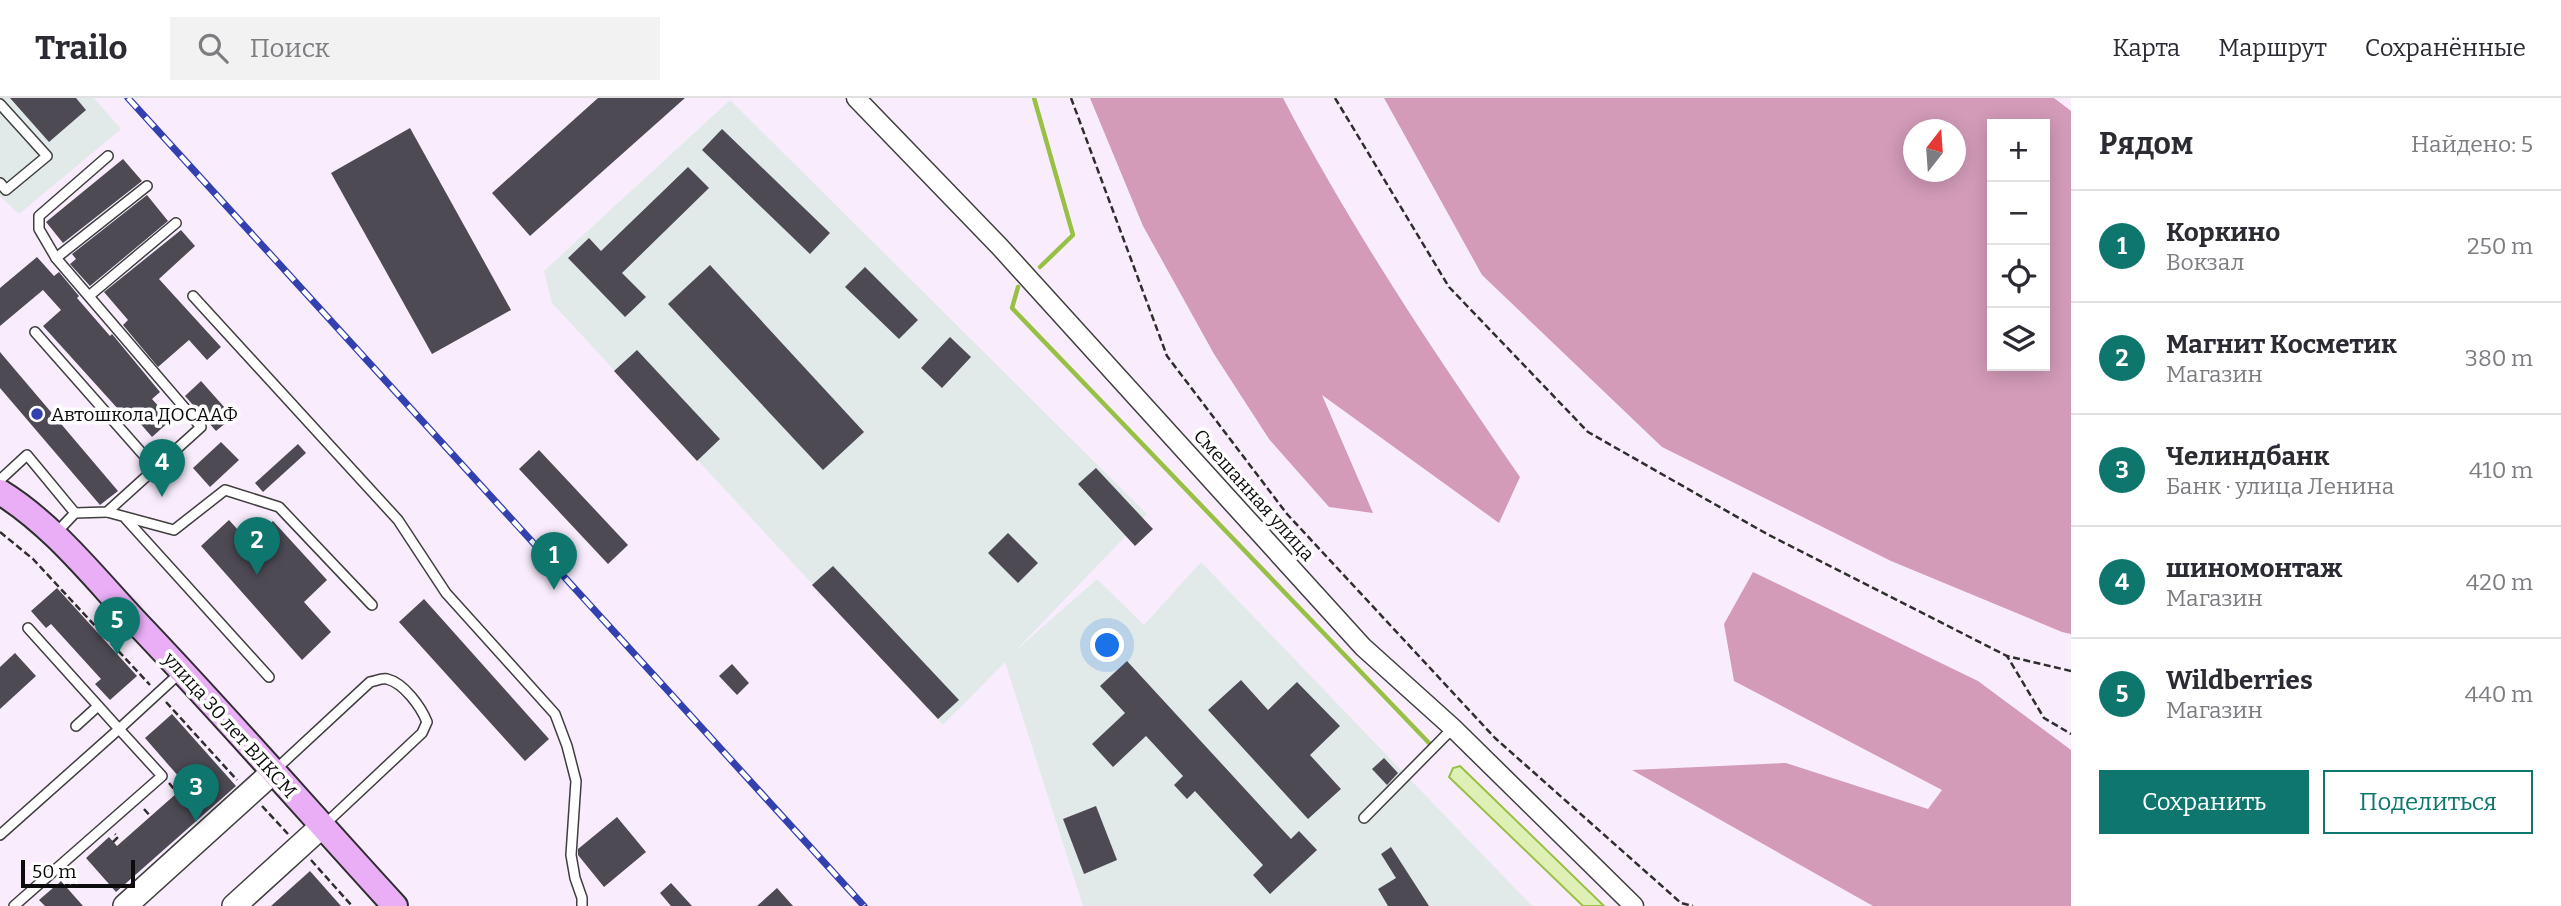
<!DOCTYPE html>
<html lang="ru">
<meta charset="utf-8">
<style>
:root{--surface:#fff;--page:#f2f2f3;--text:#2b2b33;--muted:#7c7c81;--line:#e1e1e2;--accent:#0f766e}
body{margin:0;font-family:Bitter,serif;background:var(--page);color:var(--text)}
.controls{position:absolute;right:21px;top:21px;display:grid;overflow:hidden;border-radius:0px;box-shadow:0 4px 18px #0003}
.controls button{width:63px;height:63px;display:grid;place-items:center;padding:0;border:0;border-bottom:2px solid var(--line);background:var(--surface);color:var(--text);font:35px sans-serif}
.compass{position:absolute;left:1903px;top:21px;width:63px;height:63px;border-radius:50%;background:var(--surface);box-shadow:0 4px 18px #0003;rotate:17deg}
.scale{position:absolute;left:21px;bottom:18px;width:114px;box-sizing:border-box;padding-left:7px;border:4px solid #0c0c0c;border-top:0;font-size:19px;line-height:24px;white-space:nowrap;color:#0c0c0c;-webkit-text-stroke:5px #fff;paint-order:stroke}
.you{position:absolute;left:1108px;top:548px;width:24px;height:24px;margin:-18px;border:5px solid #fff;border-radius:50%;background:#1a73e8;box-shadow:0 0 0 10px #1a73e833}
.badge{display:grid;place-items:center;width:46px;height:46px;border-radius:50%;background:var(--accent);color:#fff;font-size:23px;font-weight:700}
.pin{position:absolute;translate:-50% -58px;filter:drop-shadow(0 2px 4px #0008)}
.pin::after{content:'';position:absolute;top:37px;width:24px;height:21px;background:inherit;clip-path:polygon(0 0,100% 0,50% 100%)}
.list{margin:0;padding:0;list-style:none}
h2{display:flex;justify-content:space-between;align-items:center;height:91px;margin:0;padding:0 28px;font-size:30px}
h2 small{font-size:23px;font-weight:400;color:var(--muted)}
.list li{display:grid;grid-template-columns:46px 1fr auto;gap:21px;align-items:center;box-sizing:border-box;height:112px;padding:0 28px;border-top:2px solid var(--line)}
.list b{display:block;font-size:26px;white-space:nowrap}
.list p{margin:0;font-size:23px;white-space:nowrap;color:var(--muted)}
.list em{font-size:23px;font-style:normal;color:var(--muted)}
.actions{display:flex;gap:14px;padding:21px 28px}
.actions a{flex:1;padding:16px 0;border:2px solid var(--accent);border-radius:0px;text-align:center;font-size:24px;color:var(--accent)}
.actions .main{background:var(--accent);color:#fff}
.icon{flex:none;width:38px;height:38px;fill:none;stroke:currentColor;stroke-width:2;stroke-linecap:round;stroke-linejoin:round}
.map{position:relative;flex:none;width:2071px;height:808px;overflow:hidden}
header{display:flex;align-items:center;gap:42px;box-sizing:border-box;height:98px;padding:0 35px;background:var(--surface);border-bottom:2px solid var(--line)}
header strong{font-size:33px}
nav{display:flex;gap:38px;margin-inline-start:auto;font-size:24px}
.search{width:490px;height:63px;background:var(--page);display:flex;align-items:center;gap:18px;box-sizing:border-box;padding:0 24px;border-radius:0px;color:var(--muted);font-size:26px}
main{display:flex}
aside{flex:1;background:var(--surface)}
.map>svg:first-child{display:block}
</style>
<header>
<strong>Trailo</strong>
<div class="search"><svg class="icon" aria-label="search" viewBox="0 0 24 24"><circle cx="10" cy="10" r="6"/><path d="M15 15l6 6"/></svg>Поиск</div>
<nav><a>Карта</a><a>Маршрут</a><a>Сохранённые</a></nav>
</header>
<main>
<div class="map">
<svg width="2071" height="808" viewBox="0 0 2071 808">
<rect width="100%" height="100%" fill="#f9edfd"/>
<g fill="#e1eae9">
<polygon points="0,0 94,0 121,31 19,116 0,98"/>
<polygon points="730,2 1147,416 1014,554 1097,481 1144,527 1201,464 1532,808 1083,808 1005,564 943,627 552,205 544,173"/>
</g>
<g fill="#d39bb8" fill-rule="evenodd">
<path d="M1090,0H1283C1352,132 1435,256 1520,379L1499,425L1322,297L1373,415L1329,409L1269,341L1214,256L1143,128Z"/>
<path d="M1384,0H2054L2071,13V536L2062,534L1891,463L1662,349L1482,177ZM2045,26V268H1992V26ZM1913,32H1955V74H1913Z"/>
<polygon points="1753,474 1978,583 2071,652 2071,808 1873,808 1632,672 1786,665 1928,711 1942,692 1734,583 1724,526"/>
</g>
<polygon fill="#dff0b6" stroke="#98c044" stroke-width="2" points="1460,668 1604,808 1583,808 1449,679 1453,670"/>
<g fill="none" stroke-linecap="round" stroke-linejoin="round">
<g stroke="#98c044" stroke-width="4.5">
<polyline points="1034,0 1073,137 1040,169"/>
<polyline points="1018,189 1012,210 1429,645"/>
</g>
</g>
<g fill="#4d4a54">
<polygon points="10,0 76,0 86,12 49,44"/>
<polygon points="598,0 685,0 530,138 492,95"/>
<polygon points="410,30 511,212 432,256 331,75"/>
<polygon points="722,31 830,135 810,156 702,52"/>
<polygon points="123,61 142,83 63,145 46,124"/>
<polygon points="688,69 709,90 622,175 646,199 625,219 568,160 589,140 601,153"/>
<polygon points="147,97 168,123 90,188 70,166 76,161 72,156"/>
<polygon points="181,132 195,148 159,181 221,249 207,262 189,242 158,269 123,227 128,222 104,194"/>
<polygon points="37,159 54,178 59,174 79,198 77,200 110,238 112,236 160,294 152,301 171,322 152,339 133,317 128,322 43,228 61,212 43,192 0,228 0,190"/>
<polygon points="710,167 864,334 823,372 668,206"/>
<polygon points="865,169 918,222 899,241 845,189"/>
<polygon points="950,239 971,259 942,290 921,270"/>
<polygon points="637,252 720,341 697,363 614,273"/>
<polygon points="0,254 118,393 100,407 0,290"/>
<polygon points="201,283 233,319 216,333 185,298"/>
<polygon points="221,344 239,362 210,389 193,370"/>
<polygon points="298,346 306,355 263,394 255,385"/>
<polygon points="539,352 628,447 608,466 519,371"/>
<polygon points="1096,370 1153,431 1135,448 1078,386"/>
<polygon points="229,422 249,444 273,423 327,482 304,504 331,534 302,562 201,448"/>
<polygon points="1008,435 1038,465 1018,485 988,455"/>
<polygon points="833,468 959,602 938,621 812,487"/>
<polygon points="57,490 137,578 110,602 95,586 101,581 51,526 46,530 31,513"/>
<polygon points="424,501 549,641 525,663 399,524"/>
<polygon points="15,555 36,578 0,611 0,569"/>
<polygon points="1127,563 1291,741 1299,733 1317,752 1270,796 1253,777 1263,767 1195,693 1187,701 1174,687 1183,678 1146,638 1113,669 1092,646 1125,615 1100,588"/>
<polygon points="732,566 749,585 737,597 719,578"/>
<polygon points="1241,582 1268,612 1297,584 1340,628 1310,657 1341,691 1308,721 1208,612"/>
<polygon points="172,616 236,688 116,794 86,760 109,739 117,748 186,687 145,640"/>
<polygon points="1384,660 1398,675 1387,687 1372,671"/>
<polygon points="1096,708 1117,762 1084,776 1063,721"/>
<polygon points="617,719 646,754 604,789 578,757 578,751"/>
<polygon points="1391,749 1429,808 1388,808 1378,791 1396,780 1381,756"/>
<polygon points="310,773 341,808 271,808"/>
<polygon points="61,783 83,808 45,808 39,802"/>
<polygon points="671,785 692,808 671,808 660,795"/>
<polygon points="777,790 793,808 757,808"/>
</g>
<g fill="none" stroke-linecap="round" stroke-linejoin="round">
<g stroke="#3f3f3f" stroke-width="12">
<g id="service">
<polyline points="0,6 47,58 6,92 0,85"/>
<polyline points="56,160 147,88"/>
<polyline points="89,198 176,125"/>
<polyline points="193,198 398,422 446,495 555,616 567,648 576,683 571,757 575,780 582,800 582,808"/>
<polyline points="35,234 155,370"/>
<polyline points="0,382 27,357 75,415"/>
<polyline points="107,414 174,432 225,392 279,409 372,507"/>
<polyline points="126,421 269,579"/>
<polyline points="55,436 75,415 107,414 201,329 56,160 39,131 39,118 108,58"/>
<polyline points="28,530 119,631 181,574"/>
<polyline points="76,628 98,608"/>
<path d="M274,673L370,584C376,583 381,580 387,581C404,585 421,609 427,624L422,635L323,728"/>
<polyline points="1364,720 1453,630"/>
<polyline points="0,737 119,631 162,678 14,808"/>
</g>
</g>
<g stroke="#3f3f3f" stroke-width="21">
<polyline id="minor" points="856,0 1000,149 1363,549 1453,630 1634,808"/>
</g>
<g stroke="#3f3f3f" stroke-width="26">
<g id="tertiary">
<polyline points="125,808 273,674"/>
<polyline points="234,808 322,728"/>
</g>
</g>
<g stroke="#2e2e2e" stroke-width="28">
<path id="secondary" d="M0,394C52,426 92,477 134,522C223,615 308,713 395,808"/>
</g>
<g stroke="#2e2e2e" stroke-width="2.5" stroke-dasharray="7 3.5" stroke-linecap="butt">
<polyline points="1071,0 1167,258 1287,416 1495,640 1681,805 1693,808"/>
<polyline points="1335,0 1449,189 1588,334 1767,436 2007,558"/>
<polyline points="0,434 33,461 150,587"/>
<polyline points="2071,573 2007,558 2044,620 2071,636"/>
<polyline points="166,604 237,682"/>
<polyline points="169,685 174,691 189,678"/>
<polyline points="262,708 288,736"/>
<polyline points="144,711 151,719"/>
<polyline points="113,744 118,739 115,736"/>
<polyline points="311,762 352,808"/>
</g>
<use href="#service" stroke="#fff" stroke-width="9"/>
<use href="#minor" stroke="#fff" stroke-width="18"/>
<use href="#tertiary" stroke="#fff" stroke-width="23"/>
<use href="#secondary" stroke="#eaaef7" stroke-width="24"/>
<g stroke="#3241af" stroke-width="7">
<polyline id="rail" points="128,0 864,808"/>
</g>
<use href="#rail" stroke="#fff" stroke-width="4.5" stroke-dasharray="13" stroke-linecap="butt"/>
</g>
<circle fill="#3241af" stroke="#fff" stroke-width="2.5" cx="37" cy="316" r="7"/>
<g text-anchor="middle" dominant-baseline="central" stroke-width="7" stroke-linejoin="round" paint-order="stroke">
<g font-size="19" fill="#0c0c0c" stroke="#fff" text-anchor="start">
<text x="51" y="316">Автошкола ДОСААФ</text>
</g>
<g font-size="19" fill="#0c0c0c" stroke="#fff">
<text transform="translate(1254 397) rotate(48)">Смешанная улица</text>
<text transform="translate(230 627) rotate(48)">улица 30 лет ВЛКСМ</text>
</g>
</g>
</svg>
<div class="controls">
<button>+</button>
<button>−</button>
<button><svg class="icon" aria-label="locate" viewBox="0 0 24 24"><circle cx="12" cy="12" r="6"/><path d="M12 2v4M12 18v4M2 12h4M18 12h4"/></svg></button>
<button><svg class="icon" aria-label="layers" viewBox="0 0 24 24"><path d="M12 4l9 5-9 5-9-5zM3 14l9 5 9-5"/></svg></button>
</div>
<svg class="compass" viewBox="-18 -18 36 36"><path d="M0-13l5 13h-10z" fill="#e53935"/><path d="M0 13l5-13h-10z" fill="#7c7c81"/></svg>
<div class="scale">50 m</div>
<div class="you"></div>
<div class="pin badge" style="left:554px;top:492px">1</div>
<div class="pin badge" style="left:257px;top:477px">2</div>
<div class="pin badge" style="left:196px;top:724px">3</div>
<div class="pin badge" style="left:162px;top:399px">4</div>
<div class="pin badge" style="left:117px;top:557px">5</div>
</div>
<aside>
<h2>Рядом<small>Найдено: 5</small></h2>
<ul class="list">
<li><span class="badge">1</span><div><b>Коркино</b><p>Вокзал</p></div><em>250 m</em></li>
<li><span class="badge">2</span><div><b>Магнит Косметик</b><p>Магазин</p></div><em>380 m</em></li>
<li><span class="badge">3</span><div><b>Челиндбанк</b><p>Банк · улица Ленина</p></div><em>410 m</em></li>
<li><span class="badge">4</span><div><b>шиномонтаж</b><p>Магазин</p></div><em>420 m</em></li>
<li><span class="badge">5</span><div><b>Wildberries</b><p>Магазин</p></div><em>440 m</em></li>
</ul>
<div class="actions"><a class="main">Сохранить</a><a>Поделиться</a></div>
</aside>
</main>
